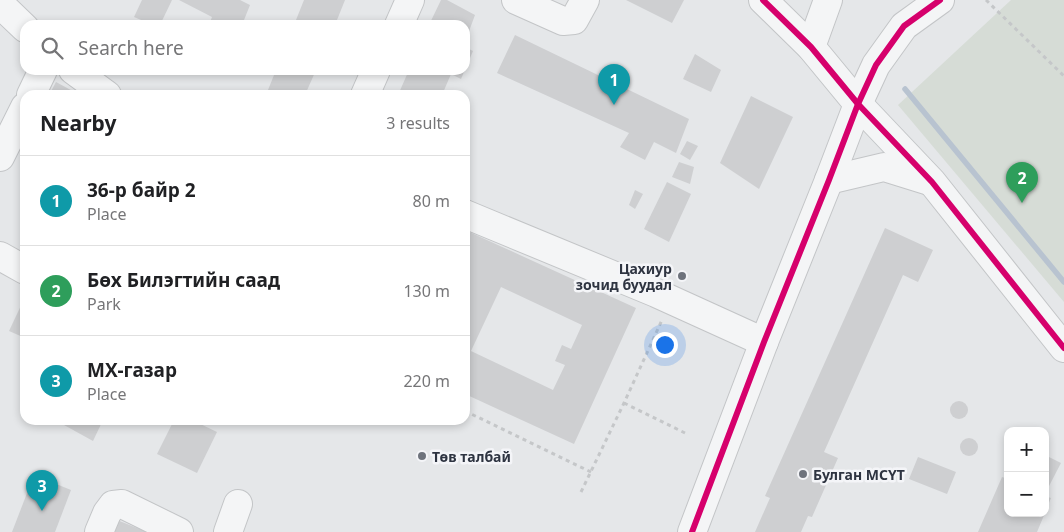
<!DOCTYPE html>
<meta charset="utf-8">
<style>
:root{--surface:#fff;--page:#f2f2f2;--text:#202124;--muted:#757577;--line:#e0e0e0;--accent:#6e737c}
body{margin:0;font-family:"Noto Sans",sans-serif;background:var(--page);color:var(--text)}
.controls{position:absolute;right:15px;bottom:15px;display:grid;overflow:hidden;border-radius:10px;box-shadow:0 2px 8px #0003}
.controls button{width:45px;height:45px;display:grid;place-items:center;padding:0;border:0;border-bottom:1px solid var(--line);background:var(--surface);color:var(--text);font:25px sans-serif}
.you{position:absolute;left:664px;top:344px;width:18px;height:18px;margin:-12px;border:4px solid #fff;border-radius:50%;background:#1a73e8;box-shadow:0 0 0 8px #1a73e833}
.badge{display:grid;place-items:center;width:32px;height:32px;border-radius:50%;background:var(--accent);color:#fff;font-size:16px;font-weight:700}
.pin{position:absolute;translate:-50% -41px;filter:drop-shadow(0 1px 2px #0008)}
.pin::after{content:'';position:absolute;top:26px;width:18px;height:15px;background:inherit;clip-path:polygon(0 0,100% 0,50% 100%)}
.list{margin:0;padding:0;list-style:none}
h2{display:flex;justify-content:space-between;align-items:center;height:65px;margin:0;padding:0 20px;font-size:21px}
h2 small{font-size:16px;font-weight:400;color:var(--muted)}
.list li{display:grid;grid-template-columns:32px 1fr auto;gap:15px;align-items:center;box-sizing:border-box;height:90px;padding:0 20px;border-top:1px solid var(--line)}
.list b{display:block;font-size:19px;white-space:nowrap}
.list p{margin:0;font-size:16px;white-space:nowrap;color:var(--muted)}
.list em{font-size:16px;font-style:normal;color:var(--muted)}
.icon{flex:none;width:28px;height:28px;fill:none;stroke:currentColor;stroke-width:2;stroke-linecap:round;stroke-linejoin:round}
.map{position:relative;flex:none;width:1064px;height:532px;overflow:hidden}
.search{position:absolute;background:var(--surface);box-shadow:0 2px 8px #0003;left:20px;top:20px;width:450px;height:55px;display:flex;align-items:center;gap:12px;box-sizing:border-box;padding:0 18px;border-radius:15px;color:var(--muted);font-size:19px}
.panel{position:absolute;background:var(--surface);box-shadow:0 2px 8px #0003;left:20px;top:90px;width:450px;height:335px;border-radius:15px}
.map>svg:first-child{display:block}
</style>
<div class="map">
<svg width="1064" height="532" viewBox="0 0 1064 532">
<rect width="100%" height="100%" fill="#e5e7e9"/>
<polygon fill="#d6dcd6" points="1011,0 1064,0 1064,302 898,105"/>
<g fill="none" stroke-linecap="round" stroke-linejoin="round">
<polyline stroke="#b8c3d0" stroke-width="5.5" points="905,89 1064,282"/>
</g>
<g fill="#cecfd1" fill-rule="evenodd">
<polygon points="142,0 172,0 160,25 153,25 134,17"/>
<polygon points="179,0 240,0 250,5 242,25 209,25 212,17"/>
<polygon points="304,0 345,0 335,25 294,25"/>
<polygon points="441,0 447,0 475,15 465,42 465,25 429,25"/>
<polygon points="626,0 684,0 672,23"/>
<polygon points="515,35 689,119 676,153 654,142 645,160 620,147 629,133 497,73"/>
<polygon points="465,47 473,51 461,79 451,74 442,95 398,95 409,70 465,70"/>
<polygon points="695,54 721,70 711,92 683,79"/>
<polygon points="276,70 316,70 305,95 266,95"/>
<polygon points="56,82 80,95 49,95"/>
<polygon points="751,96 793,117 759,189 720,163"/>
<polygon points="687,141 698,146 690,160 680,154"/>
<polygon points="679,162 694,167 690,184 672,177"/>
<polygon points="667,182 691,194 669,242 644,229"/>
<polygon points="635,190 643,194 635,209 629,205"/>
<polygon points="885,228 933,250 918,282 903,275 824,452 838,458 812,517 808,516 801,532 755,532 770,498 765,496"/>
<path d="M465,230L636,308L574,444L465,394ZM501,287L582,325L571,349L562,345L555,361L565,365L553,390L471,351Z"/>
<polygon points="25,297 25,338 9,331"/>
<circle cx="959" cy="410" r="9"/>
<polygon points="55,420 103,420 93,441"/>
<polygon points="174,420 192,420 217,432 197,473 157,454"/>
<circle cx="969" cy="447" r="9"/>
<polygon points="1045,455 1061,463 1048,488 1045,486"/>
<polygon points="918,457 956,472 947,494 909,479"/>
<polygon points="34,475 71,490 55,532 12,532"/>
<polygon points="1002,477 1008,479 1008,513 1045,513 1037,532 978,532"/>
<polygon points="1045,496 1051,498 1045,512"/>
<polygon points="117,520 147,532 112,532"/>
</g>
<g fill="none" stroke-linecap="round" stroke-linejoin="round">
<g stroke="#c3c5c7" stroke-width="30">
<g id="minor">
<polyline points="516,0 563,21 574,20 585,0"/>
<polyline points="763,0 811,47 858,104 932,182 1064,348"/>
<polyline points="0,4 25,28"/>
<polyline points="399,25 410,0"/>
<polyline points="811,47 828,0"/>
<polyline points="73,70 107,95"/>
<polyline points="31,95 43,70"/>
<polyline points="365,95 376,70"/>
<polyline points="0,157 25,107"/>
<polyline points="829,180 884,167 929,181"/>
<polyline points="465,214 656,293 764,342"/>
<polyline points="0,256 25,270"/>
<polyline points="99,532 107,513 113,505 122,504 179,532"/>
<polyline points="228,532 238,504"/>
<polyline points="692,532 764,342 829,180 858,104 876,65 904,26 940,0"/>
</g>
</g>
<g stroke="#c5c7c9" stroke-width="3" stroke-dasharray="4 4" stroke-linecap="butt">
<polyline points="986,0 1064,76"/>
<polyline points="624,403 685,433"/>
<polyline points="465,411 591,472"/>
<polyline points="343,423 344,420"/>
<polyline points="581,492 624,403 662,320"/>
</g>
<use href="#minor" stroke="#f4f5f6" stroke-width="28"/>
<g stroke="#f4f5f8" stroke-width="9">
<g id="cycleway">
<polyline points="763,0 811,47 858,104 932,182 1064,348"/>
<polyline points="692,532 764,342 829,180 858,104 876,65 904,26 940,0"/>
</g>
</g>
<use href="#cycleway" stroke="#d6006c" stroke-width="6"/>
</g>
<g fill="#6e737c" stroke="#f4f5f8" stroke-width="2">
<circle cx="682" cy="276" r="5"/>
<circle cx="422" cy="456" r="5"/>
<circle cx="803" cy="474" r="5"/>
</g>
<g text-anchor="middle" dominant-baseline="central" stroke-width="5" stroke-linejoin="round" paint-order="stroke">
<g font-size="14" font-weight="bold" fill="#2e3441" stroke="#f4f5f8" text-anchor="start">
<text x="672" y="268" text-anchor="end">Цахиур<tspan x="672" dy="16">зочид буудал</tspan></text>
<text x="432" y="456">Төв талбай</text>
<text x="813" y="474">Булган МСҮТ</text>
</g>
</g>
</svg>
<div class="controls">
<button>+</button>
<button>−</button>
</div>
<div class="you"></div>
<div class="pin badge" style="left:614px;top:105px;background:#0f9aa8">1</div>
<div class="pin badge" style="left:1022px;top:203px;background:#2e9e5b">2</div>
<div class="pin badge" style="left:42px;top:511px;background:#0f9aa8">3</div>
<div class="search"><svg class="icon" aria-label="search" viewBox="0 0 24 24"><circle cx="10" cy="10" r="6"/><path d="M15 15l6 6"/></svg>Search here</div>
<section class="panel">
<h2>Nearby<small>3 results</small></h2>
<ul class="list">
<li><span class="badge" style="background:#0f9aa8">1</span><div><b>36-р байр 2</b><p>Place</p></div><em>80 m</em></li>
<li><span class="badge" style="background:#2e9e5b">2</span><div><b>Бөх Билэгтийн саад</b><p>Park</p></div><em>130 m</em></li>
<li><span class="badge" style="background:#0f9aa8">3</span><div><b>МХ-газар</b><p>Place</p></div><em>220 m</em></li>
</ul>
</section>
</div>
